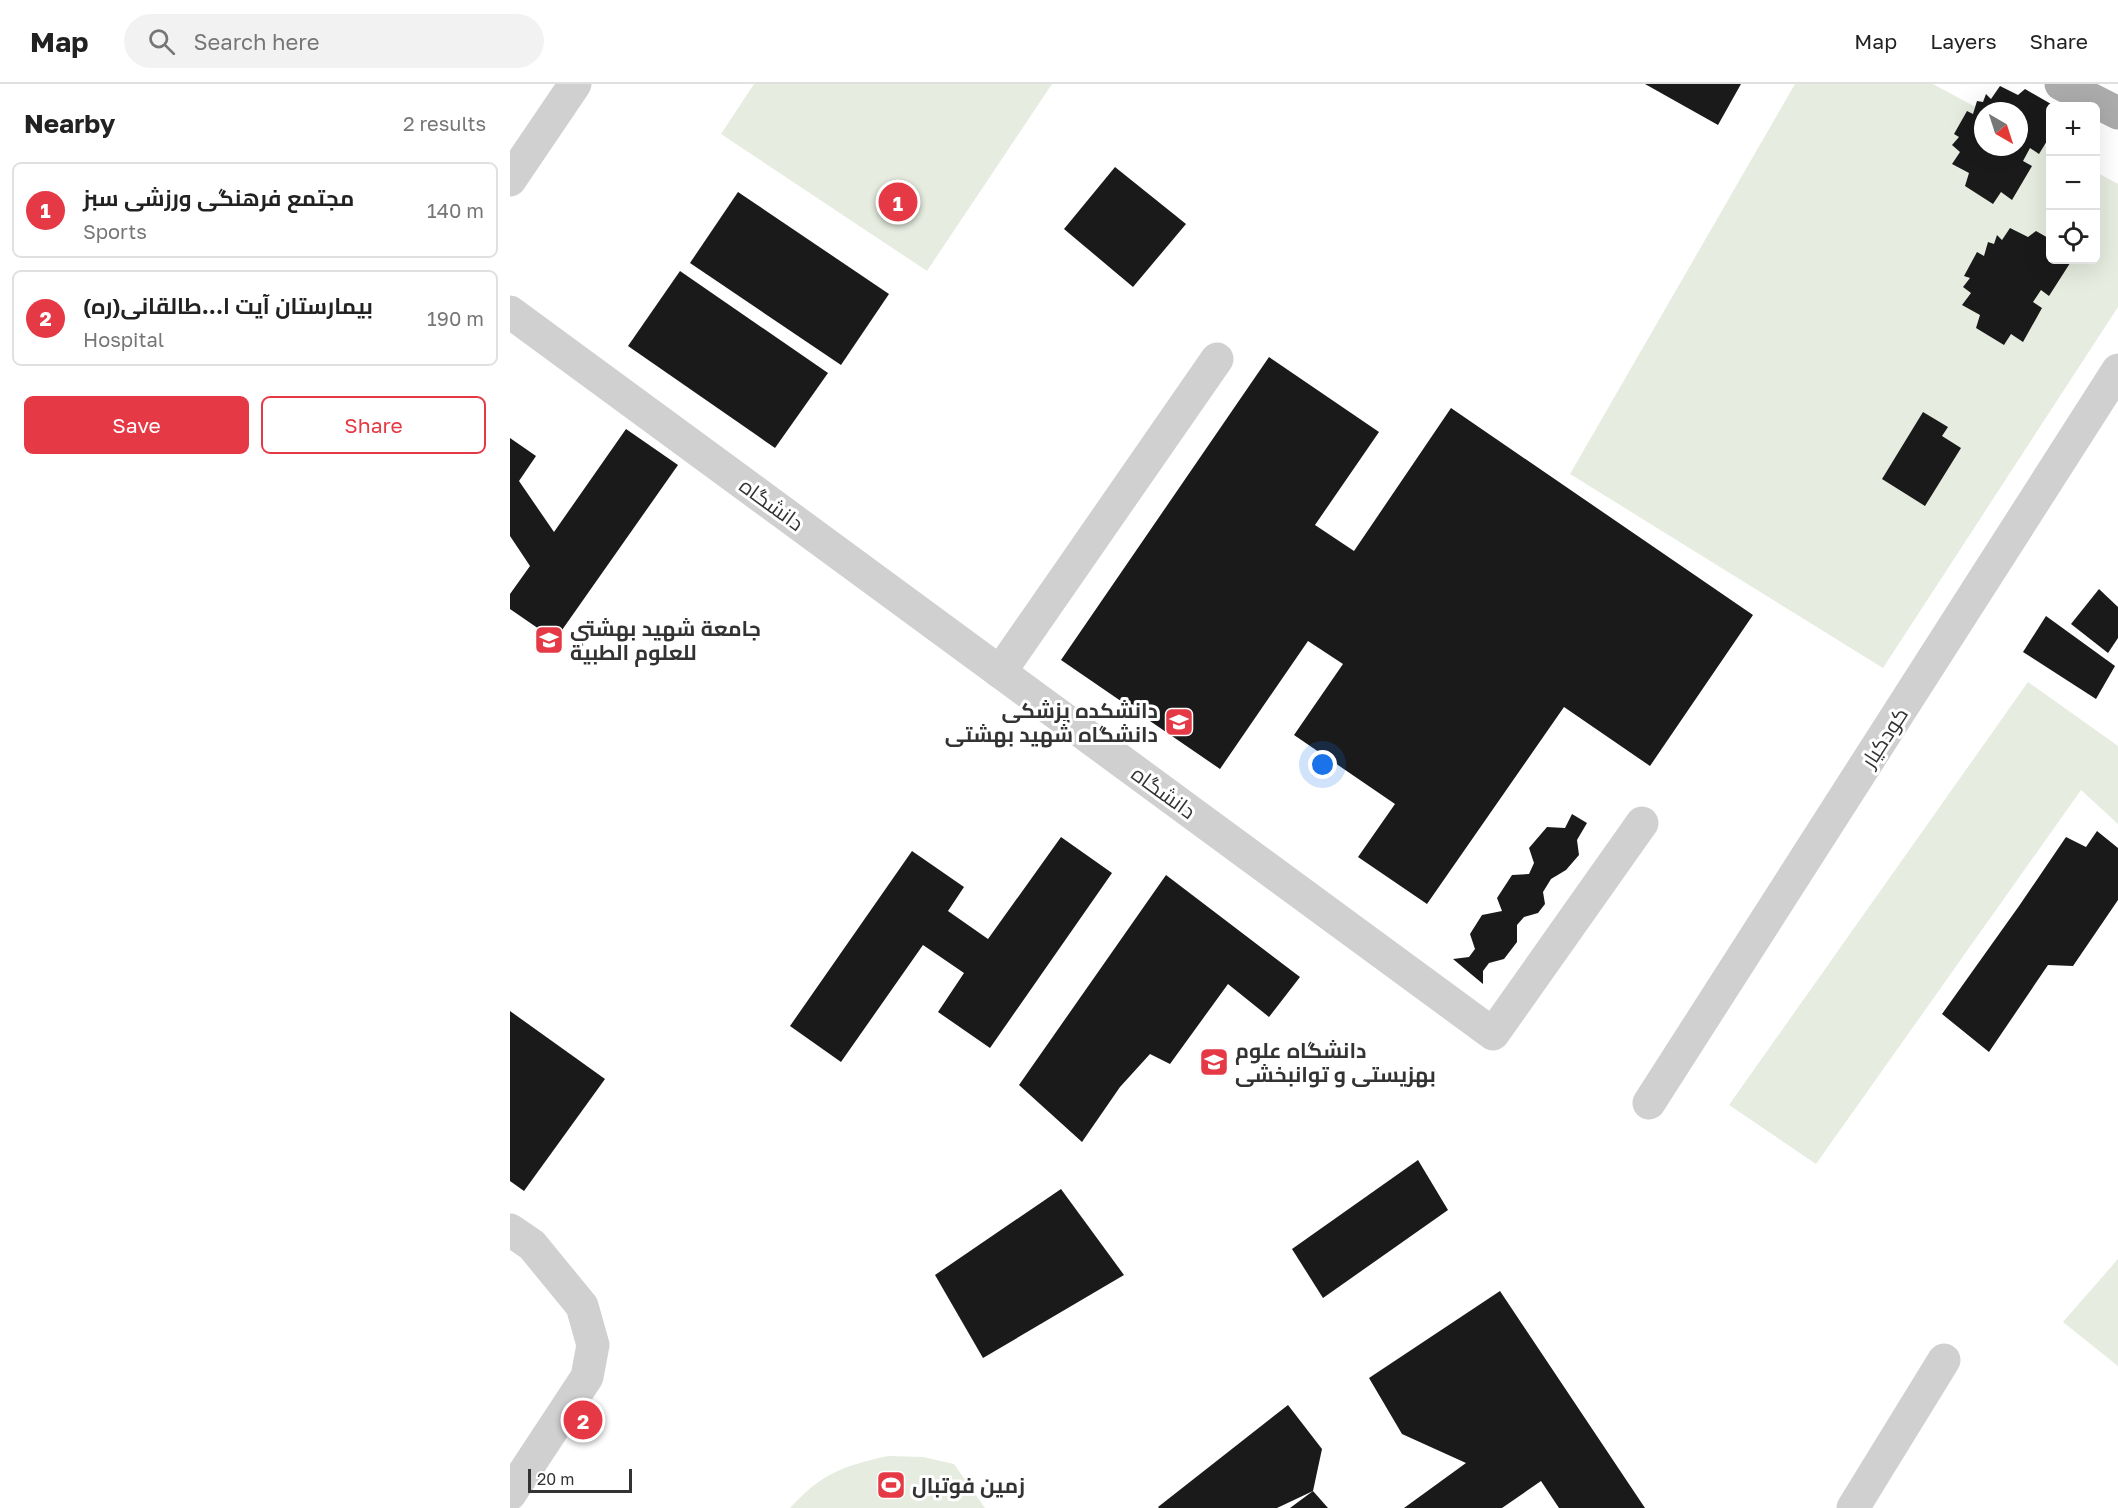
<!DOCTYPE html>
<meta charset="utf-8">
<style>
:root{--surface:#fff;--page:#f2f2f2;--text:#222;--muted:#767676;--line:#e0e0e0;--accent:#e63946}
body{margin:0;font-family:"Golos Text",Cairo,sans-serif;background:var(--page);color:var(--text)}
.controls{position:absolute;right:18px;top:18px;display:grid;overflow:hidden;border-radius:9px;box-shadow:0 6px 24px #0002}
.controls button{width:54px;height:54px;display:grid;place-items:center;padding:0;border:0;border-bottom:2px solid var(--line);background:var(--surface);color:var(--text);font:30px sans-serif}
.compass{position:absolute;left:1464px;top:18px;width:54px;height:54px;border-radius:50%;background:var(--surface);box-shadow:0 6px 24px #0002;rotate:141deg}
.scale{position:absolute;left:18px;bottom:15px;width:104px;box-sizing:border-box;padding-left:6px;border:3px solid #333;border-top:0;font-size:16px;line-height:21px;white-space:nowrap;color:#333;-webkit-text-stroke:4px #fff;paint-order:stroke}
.you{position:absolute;left:813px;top:681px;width:21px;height:21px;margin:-15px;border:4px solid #fff;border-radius:50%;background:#1a73e8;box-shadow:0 0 0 9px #1a73e833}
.badge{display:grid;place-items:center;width:39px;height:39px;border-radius:50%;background:var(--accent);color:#fff;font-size:20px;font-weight:700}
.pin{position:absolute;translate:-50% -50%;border:3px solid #fff;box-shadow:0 2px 6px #0006}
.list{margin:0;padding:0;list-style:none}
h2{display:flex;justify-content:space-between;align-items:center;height:78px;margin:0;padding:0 24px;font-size:26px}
h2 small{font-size:20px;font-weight:400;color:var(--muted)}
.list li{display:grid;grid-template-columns:39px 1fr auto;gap:18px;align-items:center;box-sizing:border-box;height:96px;margin:0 12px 12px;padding:0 12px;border:2px solid var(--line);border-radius:9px}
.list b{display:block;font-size:22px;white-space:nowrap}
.list p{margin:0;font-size:20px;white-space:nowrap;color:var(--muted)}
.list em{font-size:20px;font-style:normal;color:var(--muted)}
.actions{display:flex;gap:12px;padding:18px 24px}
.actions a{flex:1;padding:14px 0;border:2px solid var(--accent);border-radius:9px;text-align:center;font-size:21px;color:var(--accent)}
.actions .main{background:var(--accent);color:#fff}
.icon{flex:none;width:33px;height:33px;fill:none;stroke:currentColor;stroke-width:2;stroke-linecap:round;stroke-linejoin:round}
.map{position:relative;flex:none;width:1608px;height:1424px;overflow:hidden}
header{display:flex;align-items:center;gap:36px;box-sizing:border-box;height:84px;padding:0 30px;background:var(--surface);border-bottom:2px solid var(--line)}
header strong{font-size:28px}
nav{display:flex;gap:33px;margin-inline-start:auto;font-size:21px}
.search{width:420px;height:54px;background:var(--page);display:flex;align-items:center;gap:15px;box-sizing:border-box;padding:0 21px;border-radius:33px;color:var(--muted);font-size:22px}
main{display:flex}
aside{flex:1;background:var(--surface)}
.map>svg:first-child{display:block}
</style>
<header>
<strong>Map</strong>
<div class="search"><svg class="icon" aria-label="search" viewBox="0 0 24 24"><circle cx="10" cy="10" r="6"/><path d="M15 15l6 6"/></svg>Search here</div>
<nav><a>Map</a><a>Layers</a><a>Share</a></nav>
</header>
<main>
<aside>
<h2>Nearby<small>2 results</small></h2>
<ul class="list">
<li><span class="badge">1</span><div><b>مجتمع فرهنگی ورزشی سبز</b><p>Sports</p></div><em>140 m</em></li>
<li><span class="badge">2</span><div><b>بیمارستان آیت ا...طالقانی(ره)</b><p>Hospital</p></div><em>190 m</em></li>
</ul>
<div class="actions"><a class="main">Save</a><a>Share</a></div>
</aside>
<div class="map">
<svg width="1608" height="1424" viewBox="0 0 1608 1424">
<rect width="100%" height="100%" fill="#fff"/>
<g fill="#e6ecdf">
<polygon points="244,0 542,0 417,187 211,50"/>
<polygon points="1285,0 1423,0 1473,27 1473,63 1509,63 1509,47 1540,64 1540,176 1586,176 1586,88 1608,100 1608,223 1373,584 1060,390"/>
<polygon points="1518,598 1608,662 1608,740 1571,706 1306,1080 1219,1021"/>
<polygon points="1608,1175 1608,1282 1553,1238"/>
<path d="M378,1372L413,1373L444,1380L475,1424H280C312,1389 333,1382 378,1372Z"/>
</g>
<g fill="#1a1a1a" fill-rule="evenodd">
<polygon points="1135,0 1231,0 1208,41"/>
<path d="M1490,2L1508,11L1515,5L1541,20L1539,29L1540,52L1529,70L1520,64L1513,77L1522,82L1502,116L1491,108L1483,120L1455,102L1459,89L1442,80L1450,68L1442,61L1449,53L1444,50L1457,27L1463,30L1467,17L1473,18L1476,10L1481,15ZM1473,27H1509V63H1473Z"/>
<polygon points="605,83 676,140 623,203 554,145"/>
<polygon points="228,108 379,210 331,281 180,179"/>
<polygon points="1500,144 1518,153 1526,147 1540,155 1540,176 1562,176 1539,212 1531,206 1523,218 1532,224 1513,258 1501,250 1494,261 1466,244 1470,231 1452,221 1461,209 1453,203 1460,194 1454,192 1467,168 1474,172 1478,158 1484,160 1487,151 1492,156"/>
<polygon points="170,187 318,289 265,364 118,262"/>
<polygon points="759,273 869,348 805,441 844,467 941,324 1243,531 1140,682 1054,623 917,820 848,773 885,720 784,651 833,580 798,557 710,685 551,576"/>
<polygon points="1413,328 1438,343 1432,352 1451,364 1415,422 1372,395"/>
<polygon points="116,345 168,381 45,556 0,525 0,510 20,482 0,452 0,354 26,372 9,397 44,448"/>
<polygon points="1589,505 1608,523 1608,554 1598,569 1561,540"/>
<polygon points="1536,532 1605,582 1586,615 1513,568"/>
<polygon points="1062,730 1077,739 1067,756 1069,771 1056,786 1041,795 1033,808 1035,820 1028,829 1014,833 1007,841 1007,858 994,875 979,879 973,887 973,900 943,875 959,873 965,865 960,850 972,831 992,827 987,814 1002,791 1019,790 1024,779 1019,764 1037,743 1055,744"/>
<polygon points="1587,747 1608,764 1608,816 1563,882 1538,881 1479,968 1432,930 1509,822 1556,753 1576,763"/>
<polygon points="551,753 602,789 480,964 428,928 454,889 413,861 331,978 280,942 402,767 454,803 438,827 478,855"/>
<polygon points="656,791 790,893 759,933 718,900 660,980 640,970 610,1003 572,1058 509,1001"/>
<polygon points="0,927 95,995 14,1107 0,1097"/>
<polygon points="908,1076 938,1126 813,1214 782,1165"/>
<polygon points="551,1105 614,1191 473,1274 425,1191"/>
<polygon points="990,1207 1135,1424 1049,1424 1031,1397 992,1424 894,1424 956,1379 892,1350 859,1294"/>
<polygon points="778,1321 812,1365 803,1407 767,1424 649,1424 648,1423"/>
<polygon points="803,1407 818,1424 780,1424"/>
</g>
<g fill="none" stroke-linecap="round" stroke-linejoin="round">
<g stroke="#d0d0d0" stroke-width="33">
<polyline points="0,96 65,0"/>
<polyline points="0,228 983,950 1132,739"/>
<polyline points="490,588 707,275"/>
<polyline points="1139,1019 1608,286"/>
<polyline points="0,1146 22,1161 72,1222 83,1261 77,1293 0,1410"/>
<polyline points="1343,1424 1434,1276"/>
</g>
<polyline stroke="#ababab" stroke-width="33" points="1551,0 1608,29"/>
</g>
<defs>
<g id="school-square" transform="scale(1.5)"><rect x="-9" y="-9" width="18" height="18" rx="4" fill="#e63946" stroke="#fff"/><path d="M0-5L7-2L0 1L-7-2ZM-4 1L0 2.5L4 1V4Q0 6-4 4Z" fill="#fff"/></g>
<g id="university-square" transform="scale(1.5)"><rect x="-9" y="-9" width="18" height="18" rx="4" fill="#e63946" stroke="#fff"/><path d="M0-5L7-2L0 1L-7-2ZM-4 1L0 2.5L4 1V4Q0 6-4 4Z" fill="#fff"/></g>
<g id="stadium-square" transform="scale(1.5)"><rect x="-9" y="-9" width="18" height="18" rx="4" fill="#e63946" stroke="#fff"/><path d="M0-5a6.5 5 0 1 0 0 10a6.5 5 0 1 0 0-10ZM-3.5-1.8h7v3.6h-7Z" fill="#fff"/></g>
</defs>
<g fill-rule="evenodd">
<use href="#school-square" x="39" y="556"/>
<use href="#university-square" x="669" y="638"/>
<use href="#university-square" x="704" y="978"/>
<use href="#stadium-square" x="381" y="1401"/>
</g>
<g text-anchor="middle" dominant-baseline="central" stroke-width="6" stroke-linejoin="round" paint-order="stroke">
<g font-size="21" fill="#333" stroke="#fff">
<text transform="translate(262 420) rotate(36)">دانشگاه</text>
<text transform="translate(1374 653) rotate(-57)">کودکیار</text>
<text transform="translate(654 708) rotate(36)">دانشگاه</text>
</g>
<g font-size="21" font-weight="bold" fill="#333" stroke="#fff" text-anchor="start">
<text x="60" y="544">جامعة شهيد بهشتي<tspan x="60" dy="24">للعلوم الطبية</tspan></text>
<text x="648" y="626" text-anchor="end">دانشکده پزشکی<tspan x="648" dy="24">دانشگاه شهید بهشتی</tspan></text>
<text x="725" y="966">دانشگاه علوم<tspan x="725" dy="24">بهزیستی و توانبخشی</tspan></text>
<text x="402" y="1401">زمین فوتبال</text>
</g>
</g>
</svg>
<div class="controls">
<button>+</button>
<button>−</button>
<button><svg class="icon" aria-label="locate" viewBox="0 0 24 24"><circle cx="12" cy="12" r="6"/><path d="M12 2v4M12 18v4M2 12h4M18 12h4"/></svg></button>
</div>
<svg class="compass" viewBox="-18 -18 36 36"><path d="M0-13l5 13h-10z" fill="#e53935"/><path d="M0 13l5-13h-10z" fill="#767676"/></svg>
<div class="scale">20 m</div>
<div class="you"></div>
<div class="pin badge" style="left:388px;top:118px">1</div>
<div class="pin badge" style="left:73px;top:1336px">2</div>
</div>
</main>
